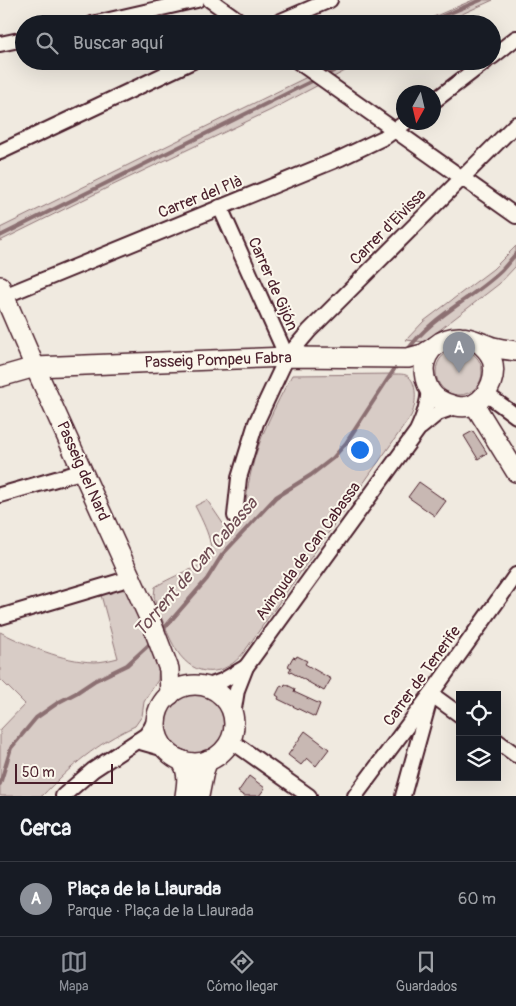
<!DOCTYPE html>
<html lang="es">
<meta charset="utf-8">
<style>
:root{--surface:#171b24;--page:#242831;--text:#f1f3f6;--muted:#9ea1a6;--line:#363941;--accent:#8c9099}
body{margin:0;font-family:Pangolin,sans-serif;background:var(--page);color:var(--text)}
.controls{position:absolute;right:15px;bottom:15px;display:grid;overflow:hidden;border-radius:0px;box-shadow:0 5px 20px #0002}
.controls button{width:45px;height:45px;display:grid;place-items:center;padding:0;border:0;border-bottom:1px solid var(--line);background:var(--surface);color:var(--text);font:25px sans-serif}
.compass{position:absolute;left:396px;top:85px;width:45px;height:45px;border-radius:50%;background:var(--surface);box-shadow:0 5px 20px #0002;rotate:188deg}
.scale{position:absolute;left:15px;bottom:12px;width:98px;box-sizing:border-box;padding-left:5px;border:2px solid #4a1f2b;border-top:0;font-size:14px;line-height:18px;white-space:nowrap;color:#4a1f2b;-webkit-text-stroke:4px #fbf7ec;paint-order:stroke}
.you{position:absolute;left:359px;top:449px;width:18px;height:18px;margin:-12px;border:4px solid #fff;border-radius:50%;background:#1a73e8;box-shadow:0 0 0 8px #1a73e833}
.badge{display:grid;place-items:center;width:32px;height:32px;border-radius:50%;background:var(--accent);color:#fff;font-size:16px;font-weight:700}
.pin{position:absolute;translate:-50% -41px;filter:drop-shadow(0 1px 2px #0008)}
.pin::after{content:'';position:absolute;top:26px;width:18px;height:15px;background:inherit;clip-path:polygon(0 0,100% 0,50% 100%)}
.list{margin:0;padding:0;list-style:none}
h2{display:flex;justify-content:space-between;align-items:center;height:65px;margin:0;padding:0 20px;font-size:21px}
h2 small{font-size:16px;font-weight:400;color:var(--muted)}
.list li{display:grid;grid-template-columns:32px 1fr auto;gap:15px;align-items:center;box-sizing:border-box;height:75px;padding:0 20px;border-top:1px solid var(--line)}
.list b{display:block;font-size:19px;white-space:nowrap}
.list p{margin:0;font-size:16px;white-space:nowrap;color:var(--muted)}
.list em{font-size:16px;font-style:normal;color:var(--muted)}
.icon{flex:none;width:28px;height:28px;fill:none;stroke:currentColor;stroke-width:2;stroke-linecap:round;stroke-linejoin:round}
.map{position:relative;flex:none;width:516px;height:796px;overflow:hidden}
.search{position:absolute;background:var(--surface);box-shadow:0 5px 20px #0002;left:15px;right:15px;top:15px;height:55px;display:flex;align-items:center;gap:12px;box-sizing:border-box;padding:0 18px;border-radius:28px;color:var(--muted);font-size:19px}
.sheet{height:140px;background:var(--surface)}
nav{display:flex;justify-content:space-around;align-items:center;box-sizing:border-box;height:70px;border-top:1px solid var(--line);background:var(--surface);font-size:14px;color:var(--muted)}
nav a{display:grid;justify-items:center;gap:2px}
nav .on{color:var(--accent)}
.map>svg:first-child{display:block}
</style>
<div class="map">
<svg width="516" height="796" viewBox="0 0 516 796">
<rect width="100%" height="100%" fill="#f0eae0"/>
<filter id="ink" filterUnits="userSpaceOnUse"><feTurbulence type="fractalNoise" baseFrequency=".02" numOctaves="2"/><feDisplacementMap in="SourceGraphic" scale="10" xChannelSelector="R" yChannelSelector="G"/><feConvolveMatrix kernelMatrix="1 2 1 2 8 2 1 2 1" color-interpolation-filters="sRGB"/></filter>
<g filter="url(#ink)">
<g fill="#d8ccc6" stroke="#917678">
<polygon points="473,0 493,0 440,24 417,24"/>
<polygon points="343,61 364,61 271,110 107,188 0,241 0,228 305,78"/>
<polygon points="516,246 516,266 499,284 424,342 406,340 424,321 493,269"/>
<circle cx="459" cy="372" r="23"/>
<path d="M397,374C401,374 406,374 409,377C418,385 416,406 411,416L244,652C225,677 195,679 177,651C168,637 163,620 156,605L154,596L155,587C202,558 230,573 195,506L207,500L226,528L244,519C246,503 247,487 251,472C259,437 275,406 292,375Z"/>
<path d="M117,589L124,590L128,593L159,662L158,680L148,695L144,702L142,716L135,726C96,744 71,766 42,796H0V730L25,704L0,679V632C29,646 61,661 94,662C102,662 110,660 118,658L101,595Z"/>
<circle cx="195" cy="724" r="30"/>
</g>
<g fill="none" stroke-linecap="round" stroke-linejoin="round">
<g stroke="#8c6f72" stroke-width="4">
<polyline points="424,24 481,0"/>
<polyline points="325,75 355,61"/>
<polyline points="0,236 316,79"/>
<path d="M407,351C431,316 471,300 501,271C506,266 511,259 516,254"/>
<polyline points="161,632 207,579 222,555 276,497 311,475 333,458 346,443 397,365"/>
<polyline points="0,784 11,748 36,718 59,702 76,693 94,681 127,665 153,641"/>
</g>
</g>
<g fill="#c8b8b3" stroke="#4a1f2b">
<polygon points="473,431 487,453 478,459 464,436"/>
<polygon points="419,482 446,501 435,516 408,497"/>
<polygon points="297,656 307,661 305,664 331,679 324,691 289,671 291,668 288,666 293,657 296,658"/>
<polygon points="285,684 295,689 294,692 320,704 315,717 278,699 279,697 276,695 281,685 284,687"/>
<polygon points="305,731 329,749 316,766 307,758 301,765 288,755"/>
<polygon points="249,776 265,788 259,796 244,796 238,792"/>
</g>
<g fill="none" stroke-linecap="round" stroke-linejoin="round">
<g stroke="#4a1f2b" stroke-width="18">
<g id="street">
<polyline points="210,0 244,24"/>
<polyline points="92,24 197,0"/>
<polyline points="274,24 330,0"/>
<polyline points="0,44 24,39"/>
<polyline points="492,57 516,38"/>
<polyline points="297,61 516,216"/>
<polyline points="434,101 486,61"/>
<polyline points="0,152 193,61"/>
<polyline points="220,207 287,357"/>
<polyline points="4,296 341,158 385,137 406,122"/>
<polyline points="485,393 516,416"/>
<polyline points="421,427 438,413 458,406"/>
<polyline points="0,495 84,471"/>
<polyline points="235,516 239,478 256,423 287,357 309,331 516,124"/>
<polyline points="0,617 131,578"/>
<polyline points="206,687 222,681 246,667"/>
<polyline points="431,694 460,715"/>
<path d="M233,715L237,690L246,667L417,431C424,416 428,405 429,388"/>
<polyline points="230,740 309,796"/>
<polyline points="137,741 165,749"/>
<polyline points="497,741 516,755"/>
<polyline points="63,796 93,770 146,735 151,728 156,718"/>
<polyline points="355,796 431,694 516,575"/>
<polyline points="403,796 429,702"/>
</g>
</g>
<g stroke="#4a1f2b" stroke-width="22">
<g id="secondary">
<polyline points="0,286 35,367 151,622 169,669 170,695"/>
<path d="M479,343C484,347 488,351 491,357C498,374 490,395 474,404C464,410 447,405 438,399C429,393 424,380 424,369C425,350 442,336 461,337C471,337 483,344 493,347C501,349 509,350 516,351"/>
<polyline points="0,377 35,367 287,357 408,358 423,354 434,347"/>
<polyline points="474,404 516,472"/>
<circle cx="195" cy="724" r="39"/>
<path d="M181,760C189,772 187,783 185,796"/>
<polyline points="199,796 204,771 208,760"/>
</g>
</g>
<use href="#street" stroke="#fbf7ec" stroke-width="14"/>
<use href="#secondary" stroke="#fbf7ec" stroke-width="19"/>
</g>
</g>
<g text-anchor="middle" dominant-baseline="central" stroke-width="4" stroke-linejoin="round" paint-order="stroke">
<g font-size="16" fill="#4a1f2b" stroke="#fbf7ec">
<text transform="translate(200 197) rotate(-22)">Carrer del Plà</text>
<text transform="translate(388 227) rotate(-45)">Carrer d'Eivissa</text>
<text transform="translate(273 284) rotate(66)">Carrer de Gijón</text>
<text transform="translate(218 360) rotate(-2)">Passeig Pompeu Fabra</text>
<text transform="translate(83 471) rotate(66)">Passeig del Nard</text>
<text transform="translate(308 551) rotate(-54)">Avinguda de Can Cabassa</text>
<text transform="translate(422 676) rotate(-54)">Carrer de Tenerife</text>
</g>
<g font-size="18" font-style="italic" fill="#704e55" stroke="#fbf7ec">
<text transform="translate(196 567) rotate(-49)">Torrent de Can Cabassa</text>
</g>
</g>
</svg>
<div class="controls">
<button><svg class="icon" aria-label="locate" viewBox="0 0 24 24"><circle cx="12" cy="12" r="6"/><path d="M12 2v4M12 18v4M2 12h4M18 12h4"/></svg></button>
<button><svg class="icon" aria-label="layers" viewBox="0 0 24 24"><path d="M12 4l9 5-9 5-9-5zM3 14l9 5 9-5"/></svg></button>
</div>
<svg class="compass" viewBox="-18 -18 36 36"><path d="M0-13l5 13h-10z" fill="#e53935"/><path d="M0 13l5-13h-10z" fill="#9ea1a6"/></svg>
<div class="scale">50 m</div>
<div class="you"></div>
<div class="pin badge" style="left:459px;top:373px">A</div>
<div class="search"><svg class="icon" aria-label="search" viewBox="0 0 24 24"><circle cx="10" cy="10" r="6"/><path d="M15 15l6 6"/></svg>Buscar aquí</div>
</div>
<section class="sheet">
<h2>Cerca<small></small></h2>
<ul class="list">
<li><span class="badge">A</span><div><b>Plaça de la Llaurada</b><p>Parque · Plaça de la Llaurada</p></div><em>60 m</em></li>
</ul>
</section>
<nav>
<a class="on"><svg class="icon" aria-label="map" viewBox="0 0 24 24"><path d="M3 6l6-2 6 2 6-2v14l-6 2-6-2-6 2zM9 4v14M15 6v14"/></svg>Mapa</a>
<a><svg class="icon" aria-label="directions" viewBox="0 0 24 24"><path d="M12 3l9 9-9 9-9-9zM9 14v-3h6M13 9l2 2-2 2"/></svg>Cómo llegar</a>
<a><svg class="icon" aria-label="saved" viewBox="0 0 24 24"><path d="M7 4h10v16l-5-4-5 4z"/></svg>Guardados</a>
</nav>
